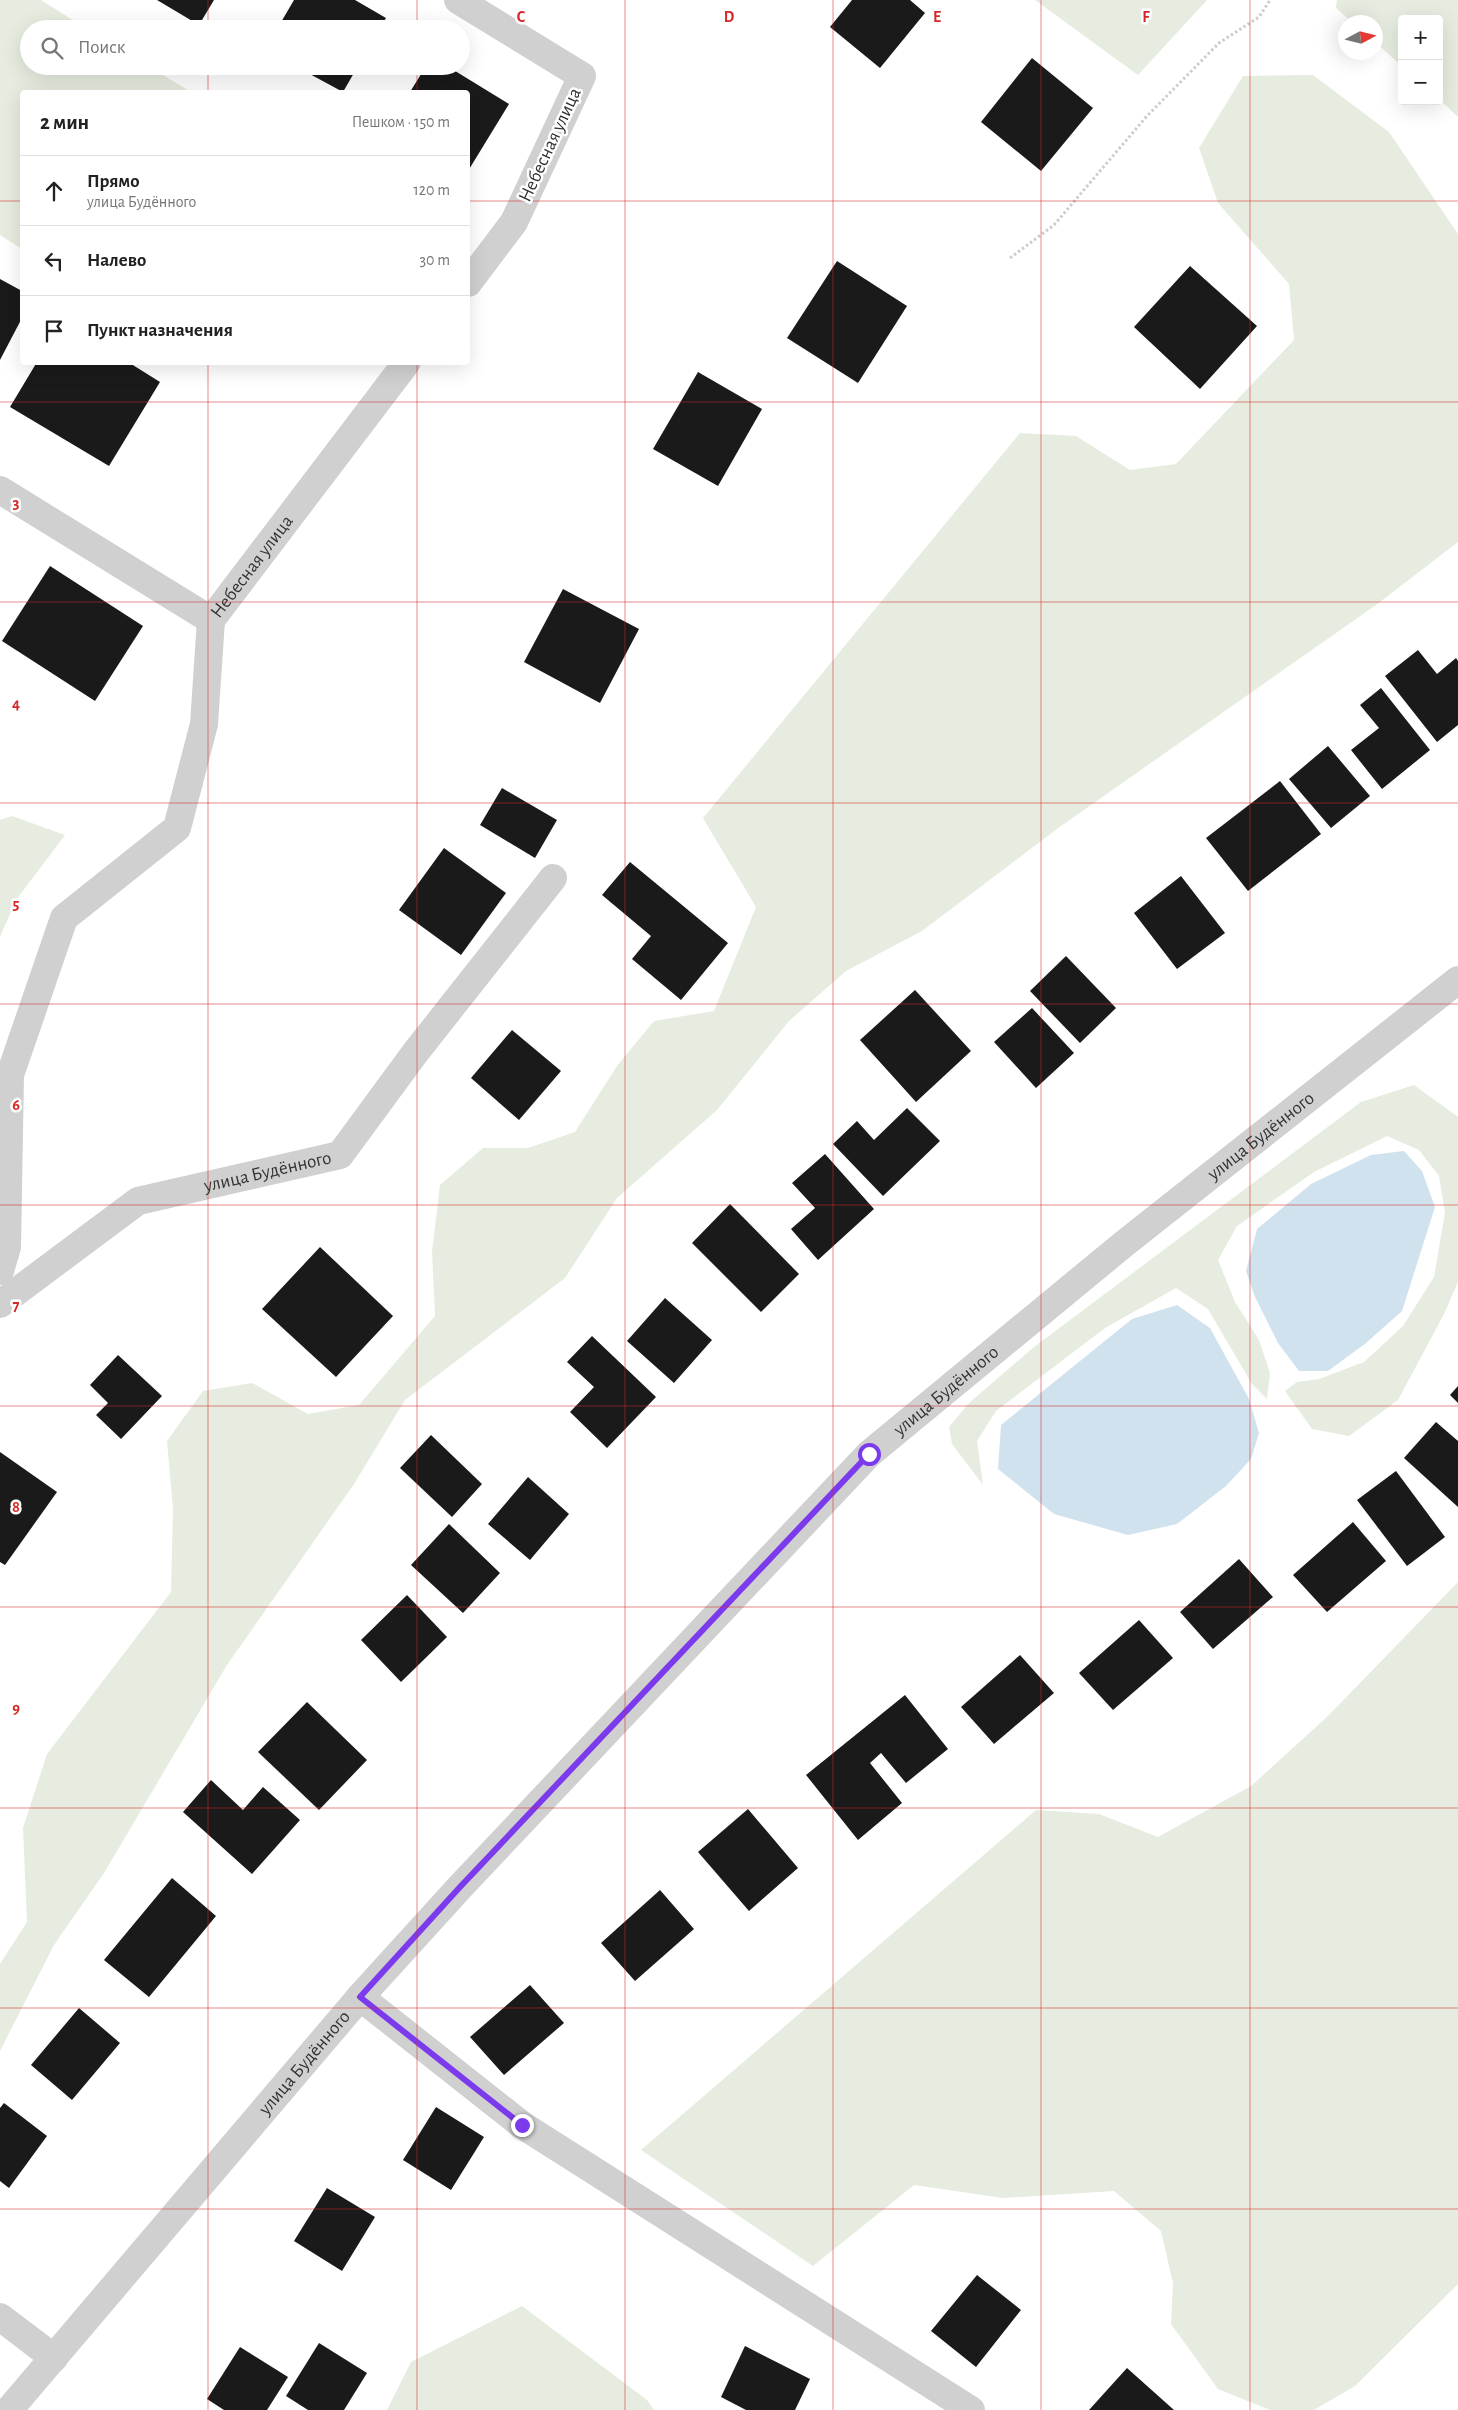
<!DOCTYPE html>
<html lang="ru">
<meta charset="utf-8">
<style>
:root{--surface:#fff;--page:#f2f2f2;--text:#222;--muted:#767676;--line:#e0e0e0}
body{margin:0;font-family:"Alegreya Sans",sans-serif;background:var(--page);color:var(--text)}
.controls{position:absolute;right:15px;top:15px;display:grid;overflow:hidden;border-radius:5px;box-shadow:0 5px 20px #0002}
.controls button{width:45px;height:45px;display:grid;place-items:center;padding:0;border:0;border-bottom:1px solid var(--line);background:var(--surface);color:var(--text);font:25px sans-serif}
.compass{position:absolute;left:1338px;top:15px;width:45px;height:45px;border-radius:50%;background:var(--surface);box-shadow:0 5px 20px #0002;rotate:83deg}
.stop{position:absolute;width:15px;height:15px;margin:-11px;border:4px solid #7c3aed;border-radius:50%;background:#fff}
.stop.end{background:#7c3aed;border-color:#fff;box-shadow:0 1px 5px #0008}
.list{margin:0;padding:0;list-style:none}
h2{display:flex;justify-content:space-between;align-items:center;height:65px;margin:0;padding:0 20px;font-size:21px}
h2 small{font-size:16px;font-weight:400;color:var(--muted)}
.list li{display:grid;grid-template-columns:32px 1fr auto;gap:15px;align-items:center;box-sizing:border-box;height:70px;padding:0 20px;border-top:1px solid var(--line)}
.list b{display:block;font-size:19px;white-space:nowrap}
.list p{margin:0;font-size:16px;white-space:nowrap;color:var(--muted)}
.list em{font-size:16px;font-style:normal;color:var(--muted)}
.icon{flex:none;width:28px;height:28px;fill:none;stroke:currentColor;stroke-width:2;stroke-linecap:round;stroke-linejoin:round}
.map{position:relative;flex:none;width:1458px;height:2410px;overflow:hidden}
.search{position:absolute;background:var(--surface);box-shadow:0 5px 20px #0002;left:20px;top:20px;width:450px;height:55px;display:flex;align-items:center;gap:12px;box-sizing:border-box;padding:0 18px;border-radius:28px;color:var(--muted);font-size:19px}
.panel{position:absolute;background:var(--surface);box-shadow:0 5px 20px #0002;left:20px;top:90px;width:450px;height:275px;border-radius:5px}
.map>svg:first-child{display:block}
</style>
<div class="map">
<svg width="1458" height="2410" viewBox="0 0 1458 2410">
<rect width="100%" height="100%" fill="#fff"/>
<g fill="#e6ecdf">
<polygon points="0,0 41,0 87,29 29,29 29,66 148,66 191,92 22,92 22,249 0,235"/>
<polygon points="1035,0 1207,0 1138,75"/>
<polygon points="1337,0 1458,0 1458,117 1439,99 1439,19 1402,19 1402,66 1376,43 1376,22 1352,22 1336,8"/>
<polygon points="1313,75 1389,132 1458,234 1458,542 1376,605 1061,826 922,931 846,971 789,1021 717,1110 617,1198 565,1278 405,1400 354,1484 227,1665 104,1873 54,1945 0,2051 0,1964 27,1922 23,1828 47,1754 171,1592 173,1509 167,1441 203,1391 252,1383 308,1414 359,1405 435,1316 432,1252 440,1185 483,1148 528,1148 575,1132 617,1066 654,1021 714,1011 756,907 703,818 1020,433 1076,436 1130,470 1176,464 1294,340 1289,284 1218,203 1199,148 1243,76"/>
<polygon points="12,816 65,835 16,900 0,937 0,820"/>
<polygon points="1414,1085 1458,1117 1458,1282 1444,1314 1398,1400 1349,1436 1312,1429 1285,1391 1297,1382 1319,1379 1364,1362 1403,1326 1434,1277 1445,1213 1439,1176 1419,1150 1387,1136 1314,1172 1237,1226 1218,1260 1235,1302 1259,1340 1270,1373 1267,1399 1252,1384 1208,1309 1176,1288 1105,1328 996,1411 977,1441 983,1485 952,1444 949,1427 969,1403 1034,1347 1361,1102"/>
<polygon points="1458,1582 1458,2284 1355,2386 1314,2410 1270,2410 1218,2389 1171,2324 1173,2283 1161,2231 1114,2191 1003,2198 914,2185 813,2266 641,2150 1036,1810 1099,1814 1158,1837 1251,1786 1327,1717"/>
<polygon points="522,2306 647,2400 654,2410 387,2410 411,2362"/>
</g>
<g fill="#cfe2ee">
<polygon points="1404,1151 1422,1171 1435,1207 1402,1311 1366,1343 1328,1371 1299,1371 1278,1343 1255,1297 1246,1271 1257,1229 1311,1184 1371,1155"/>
<polygon points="1177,1305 1210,1328 1249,1399 1259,1433 1251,1459 1226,1486 1177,1524 1128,1535 1054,1514 998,1469 1001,1425 1132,1319"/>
</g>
<g fill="#1a1a1a">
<polygon points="157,0 214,0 199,25"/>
<polygon points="294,0 355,0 386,18 379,29 277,29"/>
<polygon points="852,0 910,0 925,13 880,68 830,27"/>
<polygon points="1032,58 1093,108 1041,171 981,122"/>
<polygon points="295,66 358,66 343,92"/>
<polygon points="426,66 447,66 509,104 468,171 468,92 410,92"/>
<polygon points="837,261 907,306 858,383 787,338"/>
<polygon points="1190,266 1257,326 1200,389 1134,327"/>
<polygon points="0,279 22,291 22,318 0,360"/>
<polygon points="37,362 128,362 160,382 109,466 10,407"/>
<polygon points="698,372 762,409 718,486 653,449"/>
<polygon points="50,566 143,626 95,701 2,641"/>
<polygon points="563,589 639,629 600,703 524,662"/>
<polygon points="1418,650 1437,674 1456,658 1458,661 1458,725 1437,742 1385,676"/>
<polygon points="1381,688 1430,750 1382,789 1351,750 1379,728 1360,705"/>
<polygon points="1328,746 1370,796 1331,828 1289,779"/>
<polygon points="1280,781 1321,834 1248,891 1206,838"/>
<polygon points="502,788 557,820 535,858 480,825"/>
<polygon points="444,848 506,893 461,955 399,910"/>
<polygon points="630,862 728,943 681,1000 632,959 651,936 602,895"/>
<polygon points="1181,876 1225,933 1177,969 1134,913"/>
<polygon points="1066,956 1116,1008 1080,1043 1030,991"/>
<polygon points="915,990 971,1051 916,1102 860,1040"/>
<polygon points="1032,1008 1074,1053 1036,1088 994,1042"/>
<polygon points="512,1030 561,1071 519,1120 471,1078"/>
<polygon points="907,1108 940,1141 883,1196 833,1144 857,1121 874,1140"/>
<polygon points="825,1154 874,1209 818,1260 791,1229 815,1208 792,1183"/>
<polygon points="730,1204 799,1274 761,1312 692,1243"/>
<polygon points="320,1247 393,1316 336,1377 262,1309"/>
<polygon points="665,1298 712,1340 674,1383 627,1341"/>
<polygon points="592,1336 656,1397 607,1448 570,1412 594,1387 567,1362"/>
<polygon points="118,1355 162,1396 121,1439 96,1415 108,1403 90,1385"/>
<polygon points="1458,1386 1458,1403 1450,1395"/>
<polygon points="1436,1422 1458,1441 1458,1507 1404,1458"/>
<polygon points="431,1435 482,1484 452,1517 400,1468"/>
<polygon points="0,1452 57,1492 5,1565 0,1562"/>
<polygon points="1396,1471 1445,1537 1407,1566 1357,1500"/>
<polygon points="528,1477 569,1514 530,1560 488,1524"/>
<polygon points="1353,1522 1386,1561 1327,1612 1293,1575"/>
<polygon points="449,1524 500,1573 463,1613 411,1565"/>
<polygon points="1239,1559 1273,1597 1213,1649 1180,1612"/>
<polygon points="407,1595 447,1637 401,1682 361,1640"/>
<polygon points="1139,1620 1173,1658 1113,1710 1079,1673"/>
<polygon points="1020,1655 1054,1693 994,1744 961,1707"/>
<polygon points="905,1695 948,1749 906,1783 881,1753 870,1763 902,1803 858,1840 806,1775"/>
<polygon points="307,1702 367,1760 319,1810 258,1752"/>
<polygon points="211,1780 243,1810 263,1787 300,1820 252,1874 183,1812"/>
<polygon points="748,1809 798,1868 749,1911 698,1852"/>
<polygon points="172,1878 216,1916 149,1997 104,1960"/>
<polygon points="660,1890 694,1929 635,1981 601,1943"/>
<polygon points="530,1985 564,2023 504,2075 470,2037"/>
<polygon points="79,2008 120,2043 72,2100 31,2065"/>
<polygon points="4,2103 47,2136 9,2188 0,2181 0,2108"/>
<polygon points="436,2107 484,2137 451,2190 403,2160"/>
<polygon points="327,2188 375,2217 342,2271 294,2241"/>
<polygon points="977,2275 1021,2310 976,2367 931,2331"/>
<polygon points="319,2343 367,2373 344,2410 308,2410 286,2396"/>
<polygon points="745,2346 810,2379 795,2410 746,2410 721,2397"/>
<polygon points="240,2347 288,2377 267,2410 224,2410 207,2399"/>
<polygon points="1127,2368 1174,2410 1089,2410"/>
</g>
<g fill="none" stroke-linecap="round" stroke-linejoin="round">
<polyline stroke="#cdcdcd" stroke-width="3" stroke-dasharray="2.5 2.5" stroke-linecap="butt" points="1010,258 1054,225 1147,116 1219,43 1259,17 1270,0"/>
<g stroke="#d0d0d0" stroke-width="28">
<polyline points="458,0 582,76 514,222 468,283"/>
<path id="s1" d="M0,490L211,620L407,362"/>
<polyline points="0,1271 7,1247 10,1075 64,918 177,828 204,724 211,620"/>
<path id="s2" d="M0,1304L138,1201L340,1155L415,1053L553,878"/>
<polyline points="360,1997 522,2125 971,2410"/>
<polyline points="0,2317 54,2358"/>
<path id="s3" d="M9,2410L360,1997L460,1887L869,1454L1125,1243L1458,980"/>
</g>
</g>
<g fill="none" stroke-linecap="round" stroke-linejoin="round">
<polyline stroke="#7c3aed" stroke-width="6" points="522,2125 360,1997 460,1887 869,1454"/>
</g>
<path fill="none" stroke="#d62828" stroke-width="1" stroke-opacity="0.55" d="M208,0V29M417,0V29M625,0V2410M833,0V2410M1041,0V2410M1250,0V2410M208,66V92M417,66V92M0,201H22M468,201H1458M208,362V2410M417,362V2410M0,402H1458M0,602H1458M0,803H1458M0,1004H1458M0,1205H1458M0,1406H1458M0,1607H1458M0,1808H1458M0,2008H1458M0,2209H1458"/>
<g text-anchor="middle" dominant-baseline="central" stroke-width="5" stroke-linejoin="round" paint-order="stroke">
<g font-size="19" fill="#333" stroke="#fff">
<text transform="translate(550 145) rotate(-65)">Небесная улица</text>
<text stroke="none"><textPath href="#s1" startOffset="315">Небесная улица</textPath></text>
<text stroke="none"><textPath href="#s3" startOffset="1791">улица Будённого</textPath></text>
<text stroke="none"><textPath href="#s2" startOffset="305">улица Будённого</textPath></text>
<text stroke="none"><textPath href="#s3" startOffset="1386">улица Будённого</textPath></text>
<text stroke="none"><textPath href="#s3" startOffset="456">улица Будённого</textPath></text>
</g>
</g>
<g font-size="16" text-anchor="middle" font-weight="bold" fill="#d62828" stroke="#fff" stroke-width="5" stroke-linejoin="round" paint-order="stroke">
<text x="521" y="22">C</text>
<text x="729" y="22">D</text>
<text x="937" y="22">E</text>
<text x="1146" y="22">F</text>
<text x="16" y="508">3</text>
<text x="16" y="709">4</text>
<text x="16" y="909">5</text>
<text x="16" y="1110">6</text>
<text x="16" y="1311">7</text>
<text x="16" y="1512">8</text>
<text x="16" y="1713">9</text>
</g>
</svg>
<div class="controls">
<button>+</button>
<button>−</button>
</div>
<svg class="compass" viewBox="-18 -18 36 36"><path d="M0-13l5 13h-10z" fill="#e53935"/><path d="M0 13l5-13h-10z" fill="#767676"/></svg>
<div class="stop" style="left:869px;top:1454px"></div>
<div class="stop end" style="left:522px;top:2125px"></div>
<div class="search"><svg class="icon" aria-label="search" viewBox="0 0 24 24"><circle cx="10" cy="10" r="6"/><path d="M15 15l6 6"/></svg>Поиск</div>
<section class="panel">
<h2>2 мин<small>Пешком · 150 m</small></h2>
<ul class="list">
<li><svg class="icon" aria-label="ahead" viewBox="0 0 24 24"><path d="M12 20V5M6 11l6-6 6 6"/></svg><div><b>Прямо</b><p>улица Будённого</p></div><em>120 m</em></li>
<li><svg class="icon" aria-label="left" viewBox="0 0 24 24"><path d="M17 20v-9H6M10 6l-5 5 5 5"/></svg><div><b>Налево</b></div><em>30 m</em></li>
<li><svg class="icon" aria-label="arrive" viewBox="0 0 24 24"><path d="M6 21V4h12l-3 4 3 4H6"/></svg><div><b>Пункт назначения</b></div></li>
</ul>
</section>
</div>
